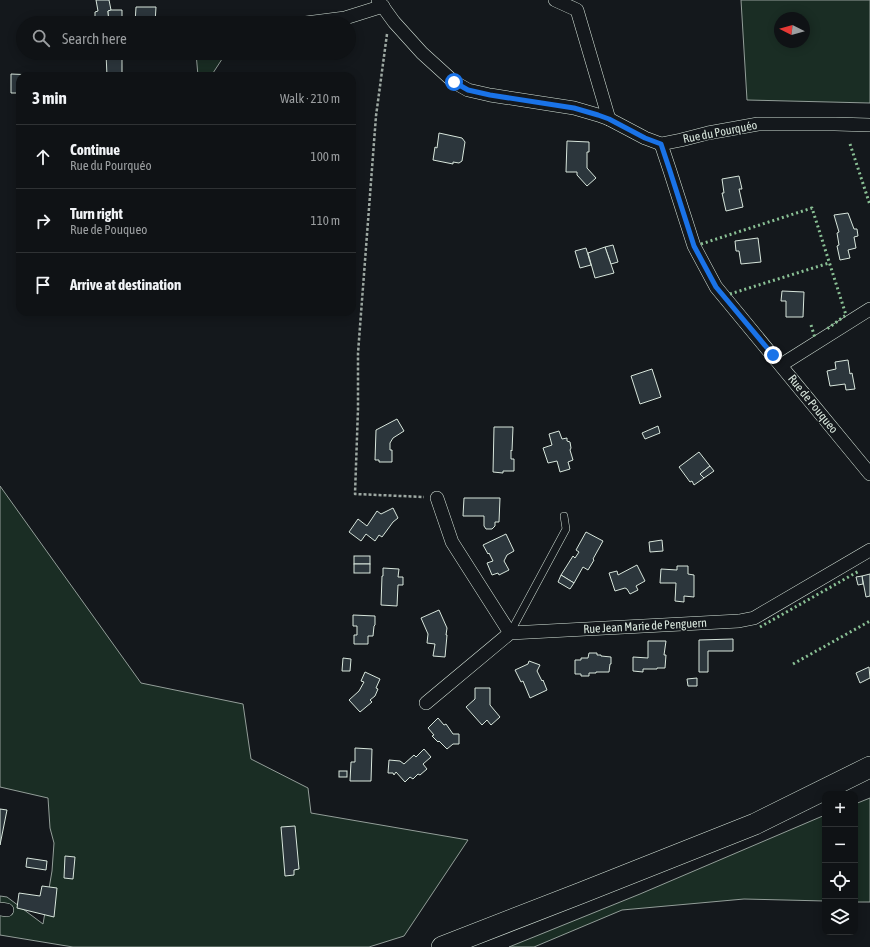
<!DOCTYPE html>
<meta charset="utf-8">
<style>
:root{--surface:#0f1215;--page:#181b1e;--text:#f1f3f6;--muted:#9b9ea0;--line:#2f3234}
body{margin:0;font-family:"Asap Condensed",sans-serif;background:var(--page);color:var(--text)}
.controls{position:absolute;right:12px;bottom:12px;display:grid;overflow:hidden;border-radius:8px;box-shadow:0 2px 10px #0003}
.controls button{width:36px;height:36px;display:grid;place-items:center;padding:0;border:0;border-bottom:1px solid var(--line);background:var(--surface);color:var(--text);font:20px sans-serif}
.compass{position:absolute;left:774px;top:12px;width:36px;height:36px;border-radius:50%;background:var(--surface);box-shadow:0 2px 10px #0003;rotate:276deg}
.stop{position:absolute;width:12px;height:12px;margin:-9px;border:3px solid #1a73e8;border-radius:50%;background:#fff}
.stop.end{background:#1a73e8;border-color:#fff;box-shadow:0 1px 4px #0008}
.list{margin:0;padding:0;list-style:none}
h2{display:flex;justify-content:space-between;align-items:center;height:52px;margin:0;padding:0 16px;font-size:17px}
h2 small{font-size:13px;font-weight:400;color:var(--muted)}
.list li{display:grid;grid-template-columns:26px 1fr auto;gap:12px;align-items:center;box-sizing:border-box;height:64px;padding:0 16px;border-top:1px solid var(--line)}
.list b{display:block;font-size:15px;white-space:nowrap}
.list p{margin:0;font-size:13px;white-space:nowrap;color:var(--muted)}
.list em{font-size:13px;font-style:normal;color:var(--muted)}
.icon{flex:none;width:22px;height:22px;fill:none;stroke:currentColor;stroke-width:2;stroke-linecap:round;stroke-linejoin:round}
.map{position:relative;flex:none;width:870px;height:947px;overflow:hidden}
.search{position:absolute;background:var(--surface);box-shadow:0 2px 10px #0003;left:16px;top:16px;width:340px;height:44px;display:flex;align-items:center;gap:10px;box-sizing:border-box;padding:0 14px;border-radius:22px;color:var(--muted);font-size:15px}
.panel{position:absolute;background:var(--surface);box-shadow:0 2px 10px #0003;left:16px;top:72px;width:340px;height:244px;border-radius:12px}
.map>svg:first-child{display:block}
</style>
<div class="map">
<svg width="870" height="947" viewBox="0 0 870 947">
<rect width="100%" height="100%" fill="#14181c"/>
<g fill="#1a2d24" stroke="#939e99" fill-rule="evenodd">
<path d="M741,0H870V103L747,100ZM780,18H804V42H780Z"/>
<polygon points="196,53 226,53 213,73 213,76 198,76"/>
<polygon points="0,486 141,683 243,704 251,759 308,788 311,813 468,840 404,936 369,947 73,947 0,935 0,896 7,897 43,924 52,871 54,843 50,828 48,798 0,787"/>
<polygon points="870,798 870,902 855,902 855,804"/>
<polygon points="825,815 825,901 744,899 622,910 534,947 509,947 640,894"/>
</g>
<g fill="#2c363c" stroke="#d8e6dc">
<polygon points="96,0 109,0 111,10 108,11 109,23 95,23 95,12 98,11"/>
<polygon points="136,7 156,7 155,23 135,23"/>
<polygon points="111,10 122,10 122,23 109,23 108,11"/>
<polygon points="106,53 122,53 122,76 107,76"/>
<polygon points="11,74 34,75 34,76 20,76 20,93 11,93"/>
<polygon points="439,133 462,138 465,142 462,161 459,163 453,162 453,164 433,160 435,147 437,148"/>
<polygon points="567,141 589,142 589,152 587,152 587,168 596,178 587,186 577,175 577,172 566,172"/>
<polygon points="739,176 742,189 739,189 743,207 726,211 722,193 724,193 722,179"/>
<polygon points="848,213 854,229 857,229 858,236 854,237 856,248 848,250 850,258 840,260 837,246 839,245 837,233 839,232 834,215"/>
<polygon points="758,238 761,262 741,264 739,251 736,251 735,241"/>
<polygon points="613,245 618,262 611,264 605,247"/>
<polygon points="605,247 614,273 595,278 588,253"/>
<polygon points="586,248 591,265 580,268 575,251"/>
<polygon points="782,291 804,292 803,317 786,317 786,301 781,301"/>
<polygon points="848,360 850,374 852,373 855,389 846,390 845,384 830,386 827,371 836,369 835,362"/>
<polygon points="652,369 661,397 640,404 631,376"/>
<polygon points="397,419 404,431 393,438 390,443 390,450 392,450 392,462 379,462 379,460 375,460 376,430"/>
<polygon points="658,426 660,433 645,439 642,433"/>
<polygon points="494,427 513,427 512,451 511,450 511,459 514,459 514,471 503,471 503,473 493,472"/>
<polygon points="559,431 562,439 567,438 567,441 570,442 571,448 570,450 573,460 568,462 570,469 560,472 557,461 548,463 543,448 552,445 549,434"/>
<polygon points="699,452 710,466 700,474 704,478 694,485 692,481 690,482 679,467"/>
<polygon points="710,466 714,471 704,478 700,474"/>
<polygon points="464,498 500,498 499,522 495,522 495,526 492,529 486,529 484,526 484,516 463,516"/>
<polygon points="393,508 398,518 393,522 382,537 379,535 375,541 366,534 361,541 349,532 358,519 367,526 377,511 381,514"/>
<polygon points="586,532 603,541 593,559 594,560 588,570 583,567 574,583 561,575 573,556 575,558 579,552 576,550"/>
<polygon points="506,534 514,551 507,555 504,561 509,570 499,575 498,573 492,575 487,563 493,561 489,553 488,554 483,545"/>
<polygon points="662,540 663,551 650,552 649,542"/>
<rect x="354" y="556" width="16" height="8"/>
<rect x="354" y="564" width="16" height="9"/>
<polygon points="637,565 645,581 636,586 638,590 630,594 627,589 625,588 615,591 609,573 617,571 618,575"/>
<polygon points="677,566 688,566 688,574 694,575 694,597 684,596 684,602 675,601 676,583 660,583 661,569 677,570"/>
<polygon points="383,568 399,569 398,577 403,577 403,585 398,585 397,606 381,605 382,576 383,576"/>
<polygon points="870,574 870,596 866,597 862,576"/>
<polygon points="561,575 574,583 570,589 558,582"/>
<polygon points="862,576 863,584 858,585 856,577"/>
<polygon points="439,610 447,628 446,635 447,635 445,657 433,656 435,644 427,643 428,634 421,618"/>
<polygon points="353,615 375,616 375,625 374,626 373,636 368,636 368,644 354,644 354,635 357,635 357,626 353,626"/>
<polygon points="733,639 733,651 708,651 708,672 699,672 699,640"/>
<polygon points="648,641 666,641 664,655 666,655 665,668 657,668 657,669 643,669 643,672 633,671 633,657 648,658"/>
<polygon points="589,653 597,653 597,655 601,655 601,656 611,657 611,664 610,664 609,672 596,672 596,673 589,673 589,676 581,676 581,674 575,674 575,660 581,660 581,658 588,658"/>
<polygon points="343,658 351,659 350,671 342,671"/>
<polygon points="529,661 540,665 537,671 542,681 543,680 547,690 530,698 523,681 521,682 515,670 528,664"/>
<polygon points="869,667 870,678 860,683 856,673"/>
<polygon points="365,672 380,679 376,688 378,689 375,696 370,700 372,702 360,712 349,700 359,691 364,682 361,681"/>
<polygon points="697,678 697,686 688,686 687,679"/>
<polygon points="475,688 490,688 490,705 500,717 491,725 487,720 482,725 466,707 475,699"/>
<polygon points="438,718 444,725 446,724 453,734 459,734 459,744 453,744 447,749 439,741 438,742 432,736 434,735 428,728"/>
<polygon points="355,748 372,749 371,781 350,781 351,762 355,762"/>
<polygon points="424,749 431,757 423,764 427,769 420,775 418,774 413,779 410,777 405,782 396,772 394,775 393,773 388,773 389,760 400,761 404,764 414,755 416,757"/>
<rect x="339" y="771" width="8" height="6"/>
<polygon points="0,809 7,810 0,845"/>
<polygon points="295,826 299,869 294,870 294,875 285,876 281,827"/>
<polygon points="65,856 75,857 73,879 64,878"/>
<polygon points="27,858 47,861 46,870 26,867"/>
<polygon points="42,886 57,888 54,917 17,908 19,893 40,896"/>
</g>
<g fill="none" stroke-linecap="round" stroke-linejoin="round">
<g stroke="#d8e6dc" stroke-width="8">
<polyline id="lane" points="510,633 566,529 564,516"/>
</g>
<g stroke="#d8e6dc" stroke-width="14">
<g id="street">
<polyline points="378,0 394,22 422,53 454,82 468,90 490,95 574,108 598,115 609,119 645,138 661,144 681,140 708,133 758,124 835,124 870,125"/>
<polyline points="555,0 577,10 609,119"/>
<polyline points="306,23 345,18 383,6"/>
<polyline points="661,144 670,171 694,246 716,287 870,474"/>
<polyline points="781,365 870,309"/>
<polyline points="437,498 452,542 510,633"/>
<polyline points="426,703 510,633 739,621 754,618 870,550"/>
<polyline points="0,909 7,910"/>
</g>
</g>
<g stroke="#d8e6dc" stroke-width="22">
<polyline id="primary" points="442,947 581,893 755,824 870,767"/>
</g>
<polyline stroke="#9da8a2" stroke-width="2.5" stroke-dasharray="3 2" stroke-linecap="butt" points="387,34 376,116 358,353 358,409 355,494 424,497"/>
<use href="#lane" stroke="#14181c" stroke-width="7"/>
<use href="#street" stroke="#14181c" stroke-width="13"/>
<use href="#primary" stroke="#14181c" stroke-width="21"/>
<g stroke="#8ac095" stroke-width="3" stroke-dasharray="2 3" stroke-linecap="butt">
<polyline points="850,144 870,205"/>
<polyline points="701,244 812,208 846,315 827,329"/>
<polyline points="730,294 829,263"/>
<polyline points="811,325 815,338 816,337"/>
<polyline points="760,627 859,571"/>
<polyline points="793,664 870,621"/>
</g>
</g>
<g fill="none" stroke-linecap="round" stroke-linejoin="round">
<polyline stroke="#1a73e8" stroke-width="5" points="454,82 468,90 490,95 574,108 598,115 609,119 645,138 661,144 670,171 694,246 716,287 773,355"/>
</g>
<g text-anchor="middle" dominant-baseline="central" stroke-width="3" stroke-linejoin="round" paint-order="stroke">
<g font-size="12" fill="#d8e6dc" stroke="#14181c">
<text transform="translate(720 132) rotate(-11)">Rue du Pourquéo</text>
<text transform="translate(813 404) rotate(51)">Rue de Pouqueo</text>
<text transform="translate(645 626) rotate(-3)">Rue Jean Marie de Penguern</text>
</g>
</g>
</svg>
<div class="controls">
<button>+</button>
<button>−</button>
<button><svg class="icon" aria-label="locate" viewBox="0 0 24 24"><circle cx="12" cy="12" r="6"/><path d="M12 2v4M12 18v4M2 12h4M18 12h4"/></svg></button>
<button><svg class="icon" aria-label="layers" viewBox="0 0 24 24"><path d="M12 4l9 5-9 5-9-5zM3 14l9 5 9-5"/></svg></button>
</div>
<svg class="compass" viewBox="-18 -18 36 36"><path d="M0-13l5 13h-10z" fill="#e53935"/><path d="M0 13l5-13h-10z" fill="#9b9ea0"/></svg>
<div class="stop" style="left:454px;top:82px"></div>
<div class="stop end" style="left:773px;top:355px"></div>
<div class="search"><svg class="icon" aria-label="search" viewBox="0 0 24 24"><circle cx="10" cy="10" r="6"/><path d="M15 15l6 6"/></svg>Search here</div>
<section class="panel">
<h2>3 min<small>Walk · 210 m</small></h2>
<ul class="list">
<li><svg class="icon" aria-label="ahead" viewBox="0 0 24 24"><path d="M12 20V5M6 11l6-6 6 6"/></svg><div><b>Continue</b><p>Rue du Pourquéo</p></div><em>100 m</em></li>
<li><svg class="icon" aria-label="right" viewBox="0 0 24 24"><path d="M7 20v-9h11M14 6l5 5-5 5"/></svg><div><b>Turn right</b><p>Rue de Pouqueo</p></div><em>110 m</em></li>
<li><svg class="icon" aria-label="arrive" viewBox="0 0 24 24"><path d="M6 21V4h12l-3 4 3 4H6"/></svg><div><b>Arrive at destination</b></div></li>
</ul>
</section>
</div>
